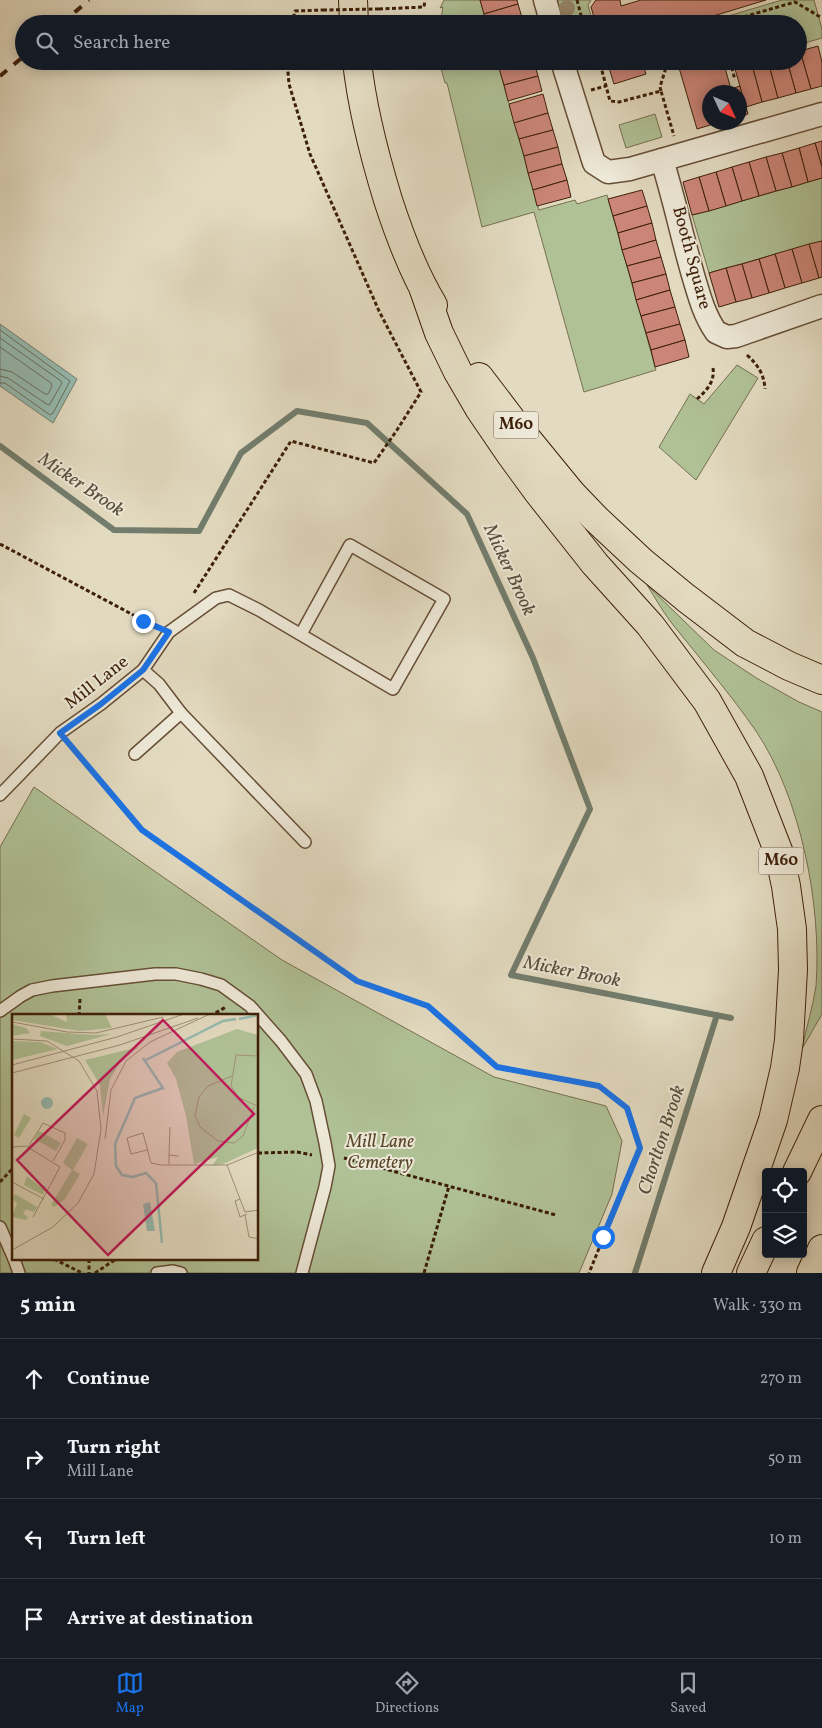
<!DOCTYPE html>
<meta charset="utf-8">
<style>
:root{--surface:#171b24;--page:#242831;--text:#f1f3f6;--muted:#9ea1a6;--line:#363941;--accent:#1a73e8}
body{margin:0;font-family:Vollkorn,serif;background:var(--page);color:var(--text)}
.controls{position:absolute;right:15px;bottom:15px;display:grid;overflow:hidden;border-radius:5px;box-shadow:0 2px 12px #0003}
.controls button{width:45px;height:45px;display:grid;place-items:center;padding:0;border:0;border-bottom:1px solid var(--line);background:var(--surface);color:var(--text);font:25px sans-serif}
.compass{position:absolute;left:702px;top:85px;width:45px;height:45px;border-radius:50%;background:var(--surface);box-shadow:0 2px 12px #0003;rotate:134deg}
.stop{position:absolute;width:15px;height:15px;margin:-11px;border:4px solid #1a73e8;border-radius:50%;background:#fff}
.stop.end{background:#1a73e8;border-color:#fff;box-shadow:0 1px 5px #0008}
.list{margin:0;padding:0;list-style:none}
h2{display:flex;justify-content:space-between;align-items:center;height:65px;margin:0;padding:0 20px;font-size:21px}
h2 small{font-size:16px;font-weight:400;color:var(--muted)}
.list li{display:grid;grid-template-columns:32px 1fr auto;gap:15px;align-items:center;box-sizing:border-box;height:80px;padding:0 20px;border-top:1px solid var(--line)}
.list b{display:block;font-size:19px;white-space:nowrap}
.list p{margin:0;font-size:16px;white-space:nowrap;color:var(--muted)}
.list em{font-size:16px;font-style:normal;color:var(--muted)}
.icon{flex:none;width:28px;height:28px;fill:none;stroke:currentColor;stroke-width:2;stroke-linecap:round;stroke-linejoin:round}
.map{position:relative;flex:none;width:822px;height:1273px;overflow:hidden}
.search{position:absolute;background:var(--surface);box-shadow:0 2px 12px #0003;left:15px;right:15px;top:15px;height:55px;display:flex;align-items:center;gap:12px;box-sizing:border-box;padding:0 18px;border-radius:28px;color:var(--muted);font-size:19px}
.sheet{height:385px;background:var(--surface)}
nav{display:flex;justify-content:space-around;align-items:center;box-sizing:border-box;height:70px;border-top:1px solid var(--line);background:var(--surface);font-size:14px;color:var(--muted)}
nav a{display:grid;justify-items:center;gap:2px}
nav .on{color:var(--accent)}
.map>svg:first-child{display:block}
</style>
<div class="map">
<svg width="822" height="1273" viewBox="0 0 822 1273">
<rect width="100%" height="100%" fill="#e3dbc1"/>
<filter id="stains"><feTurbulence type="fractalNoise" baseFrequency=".004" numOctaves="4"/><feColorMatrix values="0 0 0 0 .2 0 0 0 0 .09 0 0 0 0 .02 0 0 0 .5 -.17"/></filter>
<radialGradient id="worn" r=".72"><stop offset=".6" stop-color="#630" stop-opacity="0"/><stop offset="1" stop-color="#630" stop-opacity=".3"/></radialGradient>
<g fill="#b0c196" stroke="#76704f" fill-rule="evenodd">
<polygon points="444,0 480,0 487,24 440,24 443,7 440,8"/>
<polygon points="555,0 591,0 588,5 591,16 579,19 558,11"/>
<polygon points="782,0 814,0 822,29 822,38 798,45 798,24 727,24 725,17"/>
<polygon points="439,61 497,61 539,210 575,200 577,204 607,195 656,370 584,392 534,212 482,227 447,83 445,83"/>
<polygon points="655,114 662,137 626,148 619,125"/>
<polygon points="822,178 822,241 709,273 692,215"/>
<polygon points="737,365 758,378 696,480 659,447 690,394 704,404"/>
<path d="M647,585L714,650L758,679L799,702L822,712V1014L802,1049C806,1028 813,1007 816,986C822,906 801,798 756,731C731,695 702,661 674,626C664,614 656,599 647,585Z"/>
<path d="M34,787L282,960L494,1077L606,1106L622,1141L612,1194L579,1273H0V847ZM14,1016H258V1259H14Z"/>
</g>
<polygon fill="#95bbb1" stroke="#727d6d" points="0,324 77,379 53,423 0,386"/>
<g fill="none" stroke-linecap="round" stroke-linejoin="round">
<g stroke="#696d5c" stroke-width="1">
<polyline points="0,330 70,381 53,413 50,415 5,383 0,383"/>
<polyline points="0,338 61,381 62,383 50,404 48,405 8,378 0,376"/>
<polyline points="0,347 51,383 52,386 48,394 45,394 12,372 0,369"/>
</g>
<g stroke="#727d6d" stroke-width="6">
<polyline points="0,446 114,530 199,531 241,453 297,411 367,423 467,514 533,658 590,809 511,975 731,1018"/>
<polyline points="635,1273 717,1015"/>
</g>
</g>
<g fill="#cc8679" stroke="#3d1f08">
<polygon points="480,0 517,0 518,4 484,14"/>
<polygon points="596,0 620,0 621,6 641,0 766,0 710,17 712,24 596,24 591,7"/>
<polygon points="518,4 523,21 512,24 487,24 484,14"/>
<polygon points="818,46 822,62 822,86 811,89 800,51"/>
<polygon points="798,51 800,51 811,89 796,93 787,61 798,61"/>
<polygon points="497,61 525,61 499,68"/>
<polygon points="525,61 534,61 538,76 504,85 499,68"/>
<polygon points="607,61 642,61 646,74 614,84"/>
<polygon points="677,61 723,61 731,89 740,86 748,114 740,117 740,92 710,92 710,122 720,122 697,129"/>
<polygon points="764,61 768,61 778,98 762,102 752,65"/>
<polygon points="768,61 787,61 796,93 778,98"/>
<polygon points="752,65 762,102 746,107 735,69"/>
<polygon points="538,76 542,91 508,101 504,85"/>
<polygon points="543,94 548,113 514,123 509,104"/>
<polygon points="548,113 553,130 519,139 514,123"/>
<polygon points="553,130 558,147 524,156 519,139"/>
<polygon points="822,141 822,167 815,143"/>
<polygon points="815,143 822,167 822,178 808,182 799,148"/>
<polygon points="558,147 562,164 528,173 524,156"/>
<polygon points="799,148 808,182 792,187 782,153"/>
<polygon points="782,153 792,187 776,191 766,157"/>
<polygon points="766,157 776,191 759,196 749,162"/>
<polygon points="749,162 759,196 742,201 732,167"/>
<polygon points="562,164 567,180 533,190 528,173"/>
<polygon points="732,167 742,201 726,206 716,172"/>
<polygon points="716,172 726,206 709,211 699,177"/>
<polygon points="699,177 709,211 692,215 683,182"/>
<polygon points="567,180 571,197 537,206 533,190"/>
<polygon points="642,190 647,206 613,216 608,199"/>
<polygon points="647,206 652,223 618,233 613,216"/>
<polygon points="652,223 656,240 622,250 618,233"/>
<polygon points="656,240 661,257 627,266 622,250"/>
<polygon points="822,241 822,277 819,278 809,244"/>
<polygon points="809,244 819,278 802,283 792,249"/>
<polygon points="792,249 802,283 785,288 775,254"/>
<polygon points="775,254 785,288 769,293 759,259"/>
<polygon points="661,257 666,274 632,283 627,266"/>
<polygon points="759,259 769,293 752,298 742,264"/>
<polygon points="742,264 752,298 736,302 726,268"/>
<polygon points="726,268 736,302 719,307 709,273"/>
<polygon points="666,274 670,290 636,300 632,283"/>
<polygon points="670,290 675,307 641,316 636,300"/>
<polygon points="675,307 680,324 646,333 641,316"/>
<polygon points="680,324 685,340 651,350 646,333"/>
<polygon points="685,340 689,357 655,367 651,350"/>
</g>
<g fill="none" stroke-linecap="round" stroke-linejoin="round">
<g stroke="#664e36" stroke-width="14">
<g id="service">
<polyline points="181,713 305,842"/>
<polyline points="135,754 181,713 159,684 143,670"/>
<polyline points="0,795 60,733 101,704 143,670 169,632 216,598 229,595 259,610 393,689 444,599 350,545 301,634"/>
<polyline points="0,1011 21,996 32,990 52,986 155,974 176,974 201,979 221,985 250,1006 281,1041 306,1074 316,1101 325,1143 329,1166 325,1187 302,1273"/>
<polyline points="0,1227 14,1259"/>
<polyline points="14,1259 19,1273"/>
<polyline points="157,1273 173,1271 181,1273"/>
</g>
</g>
<g stroke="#664e36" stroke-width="25">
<g id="minor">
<polyline points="545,0 552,24"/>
<polyline points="562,61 594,163 608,172 630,169 822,114"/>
<path d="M662,160C674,198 682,237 693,275C699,295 704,315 716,332L727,337L736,336L822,306"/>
</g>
</g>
<g stroke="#3d1f08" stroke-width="30">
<g id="motorway">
<polyline points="353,0 354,24"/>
<path d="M357,61C362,109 374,154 388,200C400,237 413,272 433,305"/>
<polyline points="424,290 439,333 458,372 479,408 511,455 538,492 595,564 650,625 707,701 749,776 779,853 786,886 792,929 793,970 789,1040 785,1068 773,1120 736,1227 716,1273"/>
<polyline points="479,377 514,423 572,494 595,518 641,561 686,598 745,643 789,666 822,680"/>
<polyline points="797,1172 822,1120"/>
<polyline points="751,1273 766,1241"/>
<polyline points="811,1273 822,1249"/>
</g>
</g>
<g stroke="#3d1f08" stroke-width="3" stroke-dasharray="4 2.5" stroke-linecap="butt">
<polyline points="577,0 583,23"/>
<polyline points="379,9 424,7 425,0"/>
<polyline points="572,19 583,23"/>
<polyline points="292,24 295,11 323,10"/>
<polyline points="719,24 795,2 822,18"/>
<polyline points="594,61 601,67 610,101 619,102 661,91 674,136"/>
<polyline points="730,61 735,80"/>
<polyline points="591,90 606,86"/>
<polyline points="661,91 660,87 668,61"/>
<path d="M747,355C758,365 764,374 765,389"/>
<path d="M697,399C706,391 715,382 713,368"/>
<polyline points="0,544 154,626"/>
<polyline points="194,593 291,441 374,463 397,430 421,392 379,311 310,154 289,84 287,61"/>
<polyline points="70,744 142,830 357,981 428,1006 497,1067 599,1086 627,1108 640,1148 589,1273"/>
<polyline points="79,1016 80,999"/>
<polyline points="210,1016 226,1007"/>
<polyline points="258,1153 297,1152 312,1155"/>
<polyline points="344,1158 556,1215"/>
<polyline points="0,1182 14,1167"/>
<polyline points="54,1259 82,1273"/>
<polyline points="89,1259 89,1273"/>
<polyline points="95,1273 116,1259"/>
<polyline points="424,1273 449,1186"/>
</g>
<use href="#service" stroke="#ede8d7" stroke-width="11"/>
<use href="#minor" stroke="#ede8d7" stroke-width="22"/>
<use href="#motorway" stroke="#e3dbc1" stroke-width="28"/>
<g stroke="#3d1f08" stroke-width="4" stroke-dasharray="9 9" stroke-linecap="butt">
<polyline points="61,24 89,0"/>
<polyline points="0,76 24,56"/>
</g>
<polyline stroke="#3d1f08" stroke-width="3" stroke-dasharray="4 2.5" stroke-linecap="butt" points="323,10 379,9"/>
</g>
<circle fill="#988a6f" cx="567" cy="8" r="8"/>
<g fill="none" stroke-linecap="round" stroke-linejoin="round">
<polyline stroke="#1a73e8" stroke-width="6" points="143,621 169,632 143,670 101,704 60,733 142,830 357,981 428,1006 497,1067 599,1086 627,1108 640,1148 603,1237"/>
</g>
<g text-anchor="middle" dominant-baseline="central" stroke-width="4" stroke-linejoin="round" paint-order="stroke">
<g fill="#ede8d7" stroke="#725b46" stroke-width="1">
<rect x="493.5" y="411.5" width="45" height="27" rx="4"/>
<rect x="758.5" y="847.5" width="45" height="27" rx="4"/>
</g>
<g font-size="16" font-weight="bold" fill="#3d1f08">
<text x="516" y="425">M60</text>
<text x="781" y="861">M60</text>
</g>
<g font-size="18" fill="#3d1f08" stroke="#ede8d7">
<text transform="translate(691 258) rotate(75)">Booth Square</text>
<text transform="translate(97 683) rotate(-38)">Mill Lane</text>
</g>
<g font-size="18" font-style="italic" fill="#5a482c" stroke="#ede8d7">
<text x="380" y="1142">Mill Lane<tspan x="380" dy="21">Cemetery</tspan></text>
</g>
<g font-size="19" font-style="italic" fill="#574e3b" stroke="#ede8d7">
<text transform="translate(81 485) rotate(34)">Micker Brook</text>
<text transform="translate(509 570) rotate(65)">Micker Brook</text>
<text transform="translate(572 972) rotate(11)">Micker Brook</text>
<text transform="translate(662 1140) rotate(-72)">Chorlton Brook</text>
</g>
</g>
<g transform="translate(12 1014)">
<rect width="246" height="246" fill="#e3dbc1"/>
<path d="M0,0H37L55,8L54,0H93L100,14L68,17L0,6ZM0,10L14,14L18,19L0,22ZM225,15L246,21V134L211,150L200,152L206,143L182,150L174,102L164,65L155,49L165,38ZM29,17L81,21L99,20L55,32L28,22ZM0,27L28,28L46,35L0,46ZM127,33L111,44L98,65L91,102L88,71L73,46ZM12,100L19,104L7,124L2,121ZM27,117L49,129L44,137L22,125ZM65,124L76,130L61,156L68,160L53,185L42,193L39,191L60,156L51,149ZM15,162L29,173L34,172L31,181L12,171ZM3,180L25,193L22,198L14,195L11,200L16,203L14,206L0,203L5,189L0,185Z" fill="#b0c196"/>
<path d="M29 89a6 6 0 1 1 12 0a6 6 0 1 1-12 0ZM138,188L143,217H135L131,190Z" fill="#95bbb1"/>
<path fill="none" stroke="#95bbb1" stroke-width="2.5" d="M227,5L247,1M131,44L151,74L123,84L103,130L104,152L110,161L121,163L134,159L144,169L150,229M134,46L211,7L224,5"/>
<path fill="none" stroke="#a19077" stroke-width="1" d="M0,8L55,18L84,19L151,3M0,25L35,27L67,47L85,77L89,115L82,160L66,189L41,213L0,236M247,42L224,41L219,72L226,83L247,93M0,51L105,23L172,0M0,59L108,31L186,4M220,62L196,72L187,83L183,101L188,113L206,127L222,129L231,122L242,93M93,125L99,76L114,47L138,28L198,0M0,133L14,132L48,153L21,203M16,133L31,109L53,119V126L41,147M135,136L119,140L115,124L131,119L139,149L149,151H215L247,138M157,141L158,113M157,150V141L167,142M215,151L233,198L247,196M0,168L32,185M228,185L223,187L228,203L235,200M233,201L237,223L247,225"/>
<path fill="#c2185b" fill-opacity="0.15" stroke="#c2185b" stroke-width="2.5" d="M151,6L242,100L96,241L5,146Z"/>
<rect width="246" height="246" fill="none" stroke="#3d1f08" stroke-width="2.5"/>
</g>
<rect width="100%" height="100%" filter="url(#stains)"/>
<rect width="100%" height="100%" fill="url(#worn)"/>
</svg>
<div class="controls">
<button><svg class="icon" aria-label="locate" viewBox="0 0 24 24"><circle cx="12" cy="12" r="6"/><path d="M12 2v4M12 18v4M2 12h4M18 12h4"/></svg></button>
<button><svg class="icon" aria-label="layers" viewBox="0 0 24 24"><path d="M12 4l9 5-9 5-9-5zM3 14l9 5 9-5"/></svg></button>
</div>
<svg class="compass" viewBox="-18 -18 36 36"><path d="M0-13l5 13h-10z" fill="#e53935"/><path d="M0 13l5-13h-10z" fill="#9ea1a6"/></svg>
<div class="stop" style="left:603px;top:1237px"></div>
<div class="stop end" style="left:143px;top:621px"></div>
<div class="search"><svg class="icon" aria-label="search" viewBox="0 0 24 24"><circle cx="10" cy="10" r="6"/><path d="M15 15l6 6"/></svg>Search here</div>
</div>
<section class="sheet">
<h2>5 min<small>Walk · 330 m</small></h2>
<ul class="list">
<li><svg class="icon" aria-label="ahead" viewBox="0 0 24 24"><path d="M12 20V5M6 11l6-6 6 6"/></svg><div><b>Continue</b></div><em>270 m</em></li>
<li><svg class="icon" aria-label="right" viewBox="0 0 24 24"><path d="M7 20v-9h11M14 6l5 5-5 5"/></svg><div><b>Turn right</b><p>Mill Lane</p></div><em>50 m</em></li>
<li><svg class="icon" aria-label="left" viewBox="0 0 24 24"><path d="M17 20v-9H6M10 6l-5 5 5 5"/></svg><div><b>Turn left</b></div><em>10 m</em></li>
<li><svg class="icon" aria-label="arrive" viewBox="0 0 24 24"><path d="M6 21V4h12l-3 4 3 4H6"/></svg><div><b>Arrive at destination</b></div></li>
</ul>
</section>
<nav>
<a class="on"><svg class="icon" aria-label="map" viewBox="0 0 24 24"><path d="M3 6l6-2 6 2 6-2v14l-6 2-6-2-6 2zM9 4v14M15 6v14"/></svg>Map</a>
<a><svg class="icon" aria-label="directions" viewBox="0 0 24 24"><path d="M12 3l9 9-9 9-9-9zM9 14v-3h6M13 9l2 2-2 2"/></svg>Directions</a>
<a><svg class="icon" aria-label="saved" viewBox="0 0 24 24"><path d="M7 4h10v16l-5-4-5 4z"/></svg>Saved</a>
</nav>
